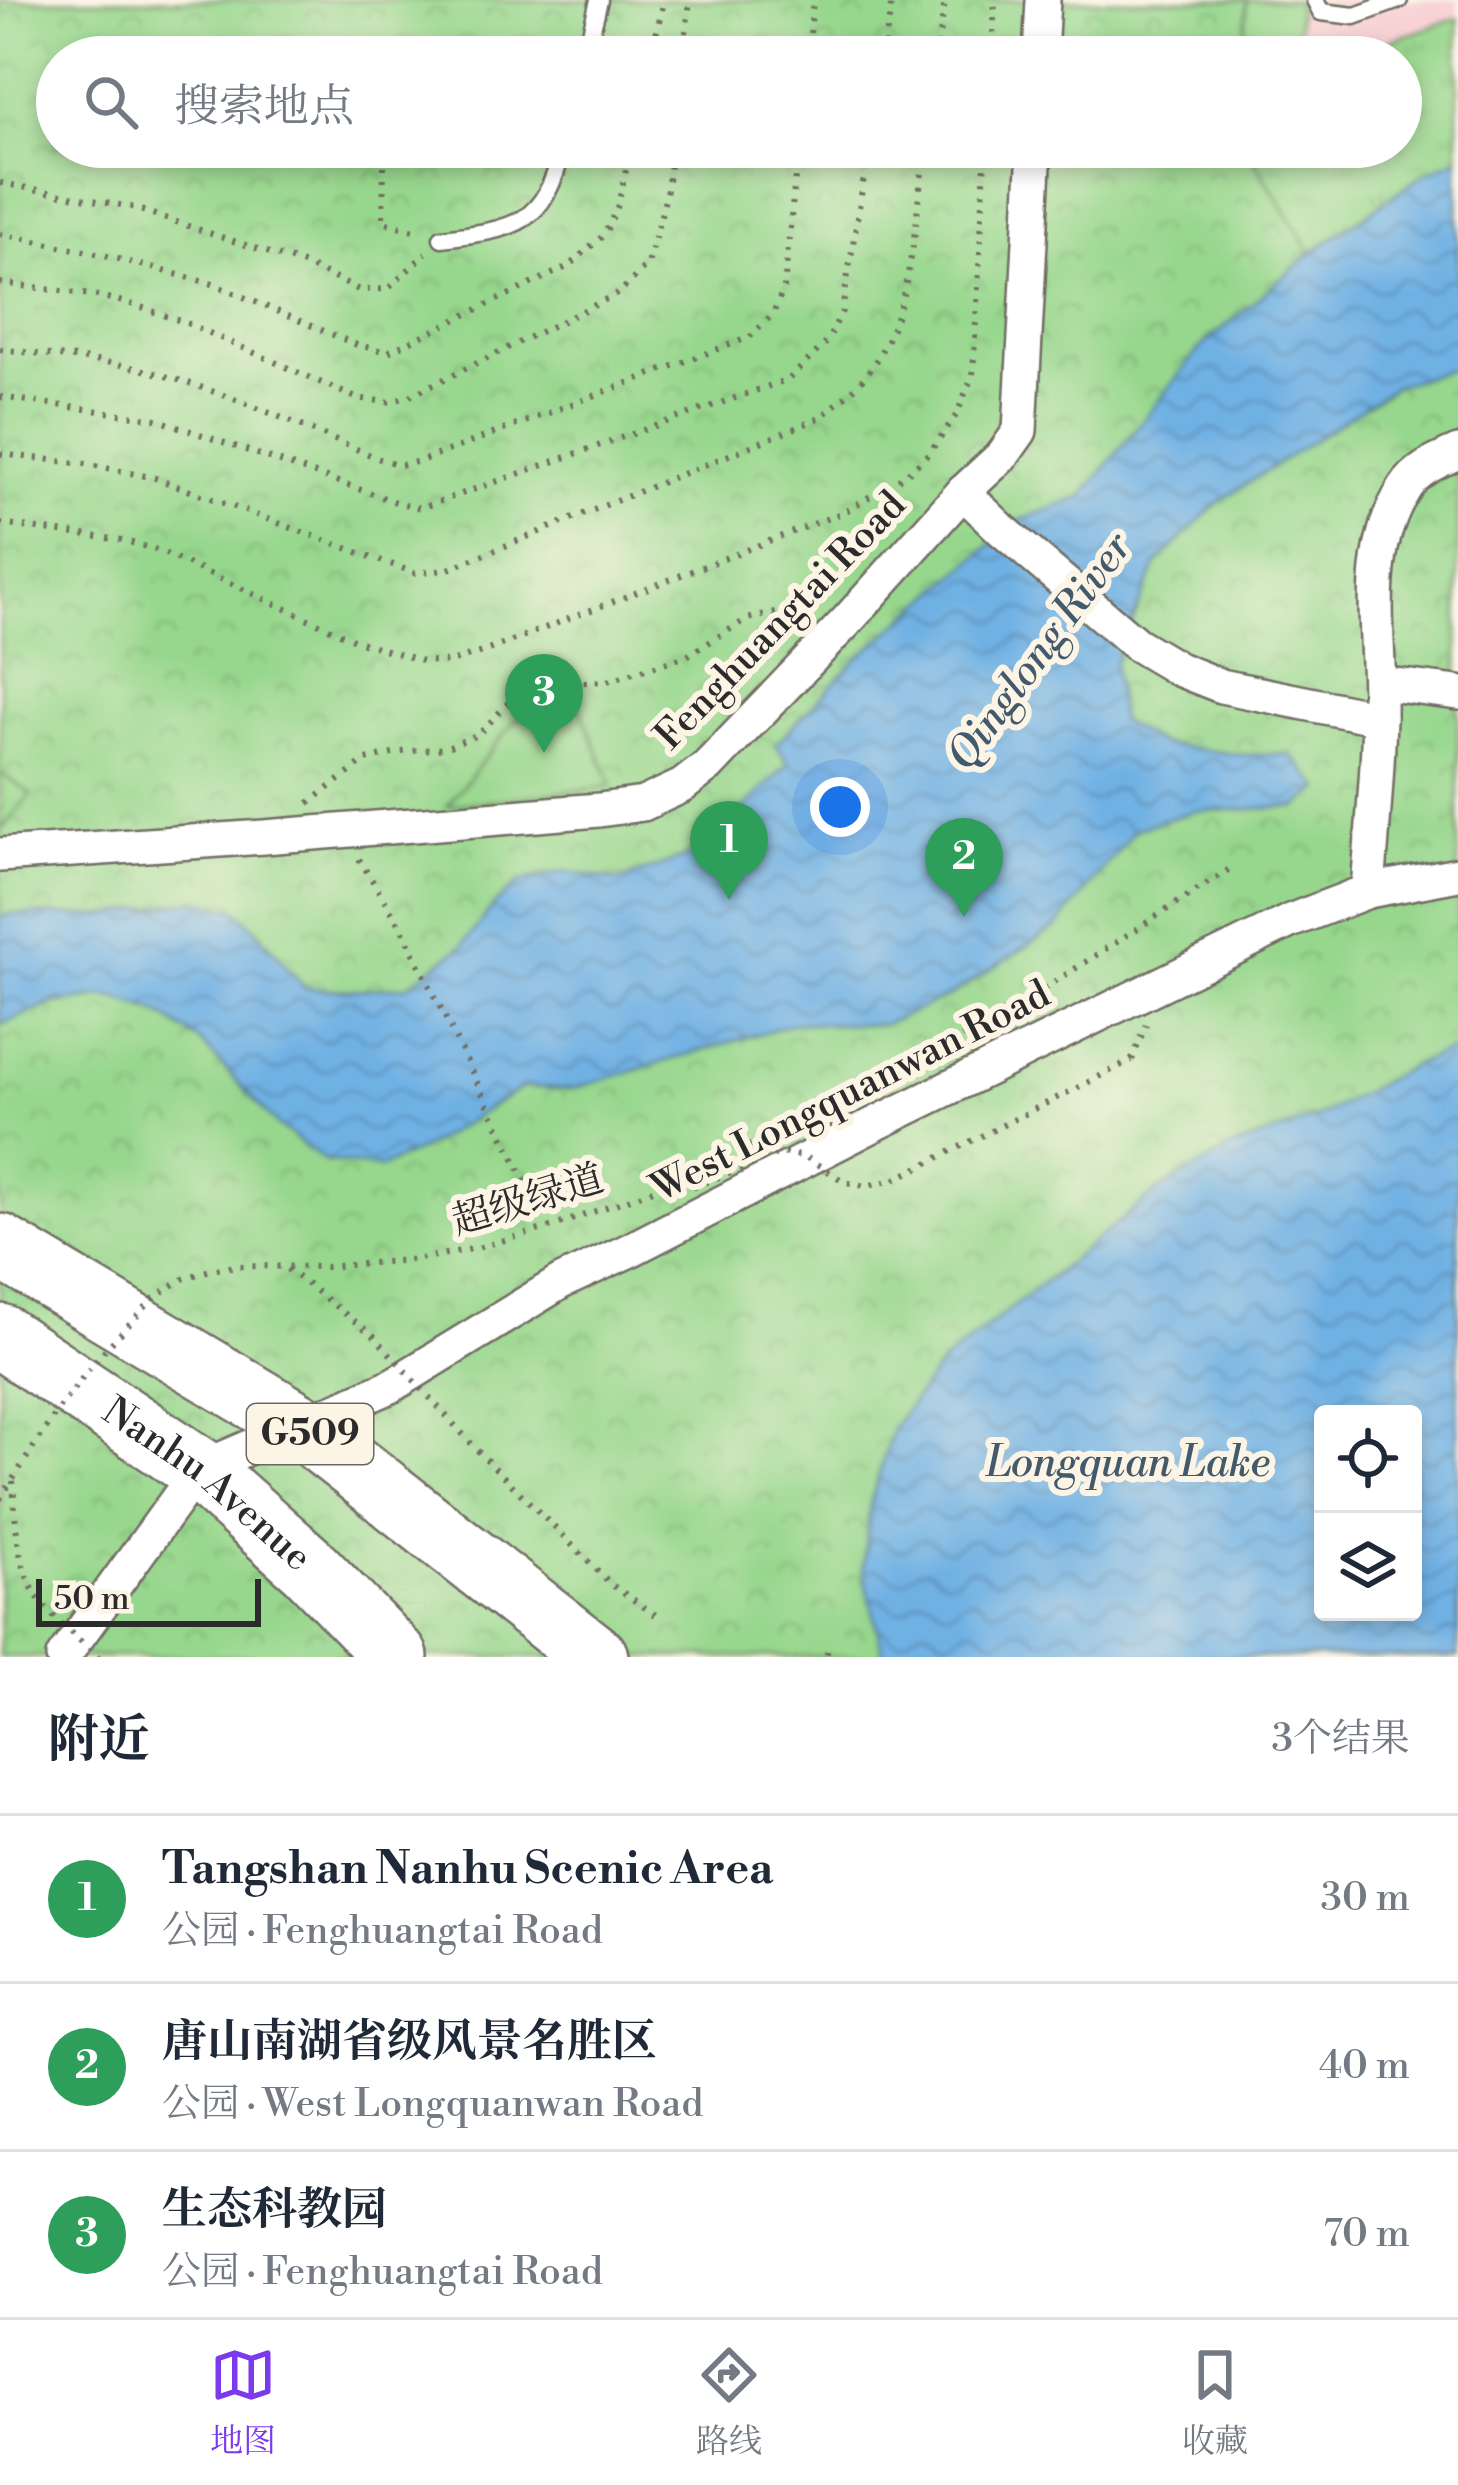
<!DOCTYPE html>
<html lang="zh">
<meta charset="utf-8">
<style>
:root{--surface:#fff;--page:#f2f2f3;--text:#1f2937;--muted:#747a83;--line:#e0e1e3;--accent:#7c3aed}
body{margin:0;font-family:"Libre Bodoni","Noto Serif SC",serif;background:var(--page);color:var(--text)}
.controls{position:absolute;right:36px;bottom:36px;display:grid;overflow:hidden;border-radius:12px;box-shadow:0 6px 18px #0003}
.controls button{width:108px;height:108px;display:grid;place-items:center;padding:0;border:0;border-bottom:3px solid var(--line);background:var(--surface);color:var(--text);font:60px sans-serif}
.scale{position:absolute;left:36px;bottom:30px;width:225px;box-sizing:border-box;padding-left:12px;border:6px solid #2b2b2b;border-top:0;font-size:33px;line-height:42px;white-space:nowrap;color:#2b2b2b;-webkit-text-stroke:9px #fcf5e5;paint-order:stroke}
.you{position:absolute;left:840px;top:807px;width:42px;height:42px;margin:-30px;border:9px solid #fff;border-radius:50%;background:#1a73e8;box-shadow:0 0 0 18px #1a73e833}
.badge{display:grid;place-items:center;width:78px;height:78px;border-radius:50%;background:var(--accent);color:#fff;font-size:39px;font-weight:700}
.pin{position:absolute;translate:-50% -99px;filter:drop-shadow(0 3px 6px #0008)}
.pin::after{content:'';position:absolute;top:63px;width:42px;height:36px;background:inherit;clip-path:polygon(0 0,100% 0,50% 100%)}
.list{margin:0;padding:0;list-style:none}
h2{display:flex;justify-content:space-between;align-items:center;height:156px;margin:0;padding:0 48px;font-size:51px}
h2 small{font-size:39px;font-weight:400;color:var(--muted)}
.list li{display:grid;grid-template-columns:78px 1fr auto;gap:36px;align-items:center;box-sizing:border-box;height:168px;padding:0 48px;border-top:3px solid var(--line)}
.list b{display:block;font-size:45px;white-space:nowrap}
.list p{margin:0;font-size:39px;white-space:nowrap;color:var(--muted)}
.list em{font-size:39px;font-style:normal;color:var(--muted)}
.icon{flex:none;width:66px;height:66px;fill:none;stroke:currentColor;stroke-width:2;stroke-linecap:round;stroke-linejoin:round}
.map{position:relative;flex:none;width:1458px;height:1657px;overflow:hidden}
.search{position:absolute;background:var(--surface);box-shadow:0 6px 18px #0003;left:36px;right:36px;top:36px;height:132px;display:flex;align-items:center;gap:30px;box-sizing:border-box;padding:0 42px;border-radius:66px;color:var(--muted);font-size:45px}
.sheet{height:660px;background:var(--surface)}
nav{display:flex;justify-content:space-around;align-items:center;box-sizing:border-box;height:168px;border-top:3px solid var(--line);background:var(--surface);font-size:33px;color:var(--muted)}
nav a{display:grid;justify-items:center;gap:6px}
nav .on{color:var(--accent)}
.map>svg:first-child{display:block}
</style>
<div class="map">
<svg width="1458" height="1657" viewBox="0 0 1458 1657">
<defs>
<pattern id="grass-tufts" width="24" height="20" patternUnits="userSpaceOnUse" patternTransform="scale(3)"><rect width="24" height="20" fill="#97d78d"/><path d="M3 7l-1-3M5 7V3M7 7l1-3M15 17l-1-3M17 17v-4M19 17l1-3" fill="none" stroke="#82b97a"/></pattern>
<pattern id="park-crowns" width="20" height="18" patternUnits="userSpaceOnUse" patternTransform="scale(3)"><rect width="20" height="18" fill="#97d78d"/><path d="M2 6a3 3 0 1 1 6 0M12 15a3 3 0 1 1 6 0" fill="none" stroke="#82b97a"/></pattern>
<pattern id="water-waves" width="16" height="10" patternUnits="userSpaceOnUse" patternTransform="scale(3)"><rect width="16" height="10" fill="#6fb1e4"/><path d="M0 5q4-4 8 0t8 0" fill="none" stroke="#5b90b9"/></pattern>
</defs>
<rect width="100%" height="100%" fill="#fcf5e5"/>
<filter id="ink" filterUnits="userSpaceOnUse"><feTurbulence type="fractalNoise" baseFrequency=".00833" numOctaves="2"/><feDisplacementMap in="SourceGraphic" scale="24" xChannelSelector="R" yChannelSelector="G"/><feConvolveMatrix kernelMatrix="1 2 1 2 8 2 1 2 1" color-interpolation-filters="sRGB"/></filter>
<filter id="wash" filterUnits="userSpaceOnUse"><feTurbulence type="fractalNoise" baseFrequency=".004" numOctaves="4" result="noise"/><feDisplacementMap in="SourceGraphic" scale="48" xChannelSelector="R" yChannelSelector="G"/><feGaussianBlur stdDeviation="2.7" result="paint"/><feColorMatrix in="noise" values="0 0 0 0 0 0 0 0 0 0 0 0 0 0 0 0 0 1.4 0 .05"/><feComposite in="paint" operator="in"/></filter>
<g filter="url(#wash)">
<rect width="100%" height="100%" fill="#f4e7cd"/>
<polygon fill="#f7cfd4" points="1298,0 1458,0 1458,18 1340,57 1297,57"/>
<g fill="url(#grass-tufts)" stroke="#61815c" stroke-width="3">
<polygon points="1247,0 1298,0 1297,57 1243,57"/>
<polygon points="1458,18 1458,158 1424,174 1311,253 1247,147 1401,147 1401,57 1340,57"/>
</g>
<path fill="url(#park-crowns)" stroke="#61815c" stroke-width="3" fill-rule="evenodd" d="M0,0H1247L1243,57H57V147H1246L1311,253L1458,193V1657H0ZM1323,1414H1413V1612H1323Z"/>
<g fill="#97d78d" stroke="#61815c" stroke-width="3">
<polygon points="578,702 612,786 447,806 515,720"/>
<polygon points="0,773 31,794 0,831"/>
</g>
<g fill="url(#water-waves)" stroke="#4d6e88" stroke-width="3" fill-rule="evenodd">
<polygon points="1458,158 1458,367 1395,386 1215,505 1157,564 1114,664 1120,721 1161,744 1242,755 1290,754 1321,788 1297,807 1195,811 1135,829 1057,927 951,995 883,1025 795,1023 572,1089 523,1087 426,1147 380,1168 325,1161 276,1124 200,1041 156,1011 108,996 51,1004 0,1025 0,917 11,914 102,916 196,900 237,910 262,936 305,988 349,990 407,986 461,947 495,904 521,881 566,871 618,881 686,857 729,823 788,764 776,744 859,657 1020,520 1082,497 1201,347 1311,253 1424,174"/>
<path d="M1458,1048V1657H884L863,1570L870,1505L893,1427L941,1364L1159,1190L1229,1149L1318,1117L1413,1065ZM1323,1414H1413V1612H1323Z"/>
</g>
</g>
<g filter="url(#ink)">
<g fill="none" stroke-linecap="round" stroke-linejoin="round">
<g stroke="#716d64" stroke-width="21">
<g id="lane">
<polyline points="1315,0 1321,12 1355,16 1399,0"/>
<polyline points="585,57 599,0"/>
<path d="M442,238C516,229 544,226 563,147"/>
</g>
</g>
<g stroke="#716d64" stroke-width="38">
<g id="street">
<polyline points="1040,57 1043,0"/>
<polyline points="963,492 1001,529 1136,644 1178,669 1221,686 1379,718"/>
<polyline points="1380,683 1458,693"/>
<polyline points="0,855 264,837 599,810 643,804 682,786 708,766 846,622 963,492 1003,455 1020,431 1035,147"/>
<path d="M1368,891C1372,832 1378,773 1379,715C1381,640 1361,554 1405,488C1417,469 1438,461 1458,452"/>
<polyline points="63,1657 199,1469 391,1386 561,1282 630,1250 875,1124 1290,921 1368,891 1458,874"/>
</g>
</g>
<g stroke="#716d64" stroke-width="68">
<g id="highway">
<polyline points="0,1246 300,1425 596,1657"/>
<path id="s1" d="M0,1336L199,1469L309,1567L396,1657"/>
</g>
</g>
<g stroke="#716d64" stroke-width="6" stroke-dasharray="3 9" stroke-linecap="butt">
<polyline points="651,57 664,0"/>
<polyline points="683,57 690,0"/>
<polyline points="808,57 813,0"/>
<polyline points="883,57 892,0"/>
<polyline points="937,57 945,0"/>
<polyline points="992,57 995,0"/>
<polyline points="384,166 383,222 421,232"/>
<polyline points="0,183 131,207 306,265 359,290 388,289 426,253"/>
<polyline points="0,234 100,254 213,284 357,345 388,352 569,266 604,235 618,205 631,147"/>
<polyline points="0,283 99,296 135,305 189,324 356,398 387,402 408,397 619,293 648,264 666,196 672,147"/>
<path d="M0,349C51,356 105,359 155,373C233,395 306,428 380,459L400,465L421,461L750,337L773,314L784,288L798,147"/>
<polyline points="0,397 156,419 399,503 421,508 789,379 827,342 842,311 869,147"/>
<path d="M0,454L86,464L155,478L415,573L446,570L820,418C833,406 850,394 862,380C914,316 914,225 925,147"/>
<polyline points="0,524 121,540 157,550 357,641 422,661 451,662 488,650 844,512 907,474 929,453 957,414 973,374 986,147"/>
<polyline points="309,803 366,760 401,752 445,748 479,734 509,702 538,684 607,681 687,656 747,619 790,610 813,615"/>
<polyline points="359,859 401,927 530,1191"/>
<polyline points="1132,1060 1146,1024"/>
<polyline points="827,1651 827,1657"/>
</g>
<use href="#lane" stroke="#fff" stroke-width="16"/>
<use href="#street" stroke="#fff" stroke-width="33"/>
<use href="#highway" stroke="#fff" stroke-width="63"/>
<g stroke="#716d64" stroke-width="6" stroke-dasharray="3 9" stroke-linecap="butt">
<polyline points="670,1185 696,1186 780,1153 804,1156 845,1182 865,1186 894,1180 1132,1060"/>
<polyline points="287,1269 374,1336 478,1451 612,1585 660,1618"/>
<path d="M13,1481C16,1522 15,1568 42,1603C57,1623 80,1640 99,1657"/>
<polyline points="0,1499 59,1408 100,1355 156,1296 183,1279 210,1270 237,1266 326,1267 419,1259 477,1248 557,1225 667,1185 898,1074 1031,997 1236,865"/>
</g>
</g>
</g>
<g text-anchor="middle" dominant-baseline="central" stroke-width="12" stroke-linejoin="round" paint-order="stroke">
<rect fill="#fcf5e5" stroke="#6a6863" stroke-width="3" x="247" y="1404" width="126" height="60" rx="9"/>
<g font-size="36" font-weight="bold" fill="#2b2b2b">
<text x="310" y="1434">G509</text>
</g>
<g font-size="39" fill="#2b2b2b" stroke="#fcf5e5">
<text transform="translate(781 621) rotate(-46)">Fenghuangtai Road</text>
<text transform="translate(851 1092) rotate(-27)">West Longquanwan Road</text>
<text transform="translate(528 1201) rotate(-17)">超级绿道</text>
<text stroke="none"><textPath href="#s1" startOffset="255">Nanhu Avenue</textPath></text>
</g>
<g font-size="42" font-style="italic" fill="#435a6c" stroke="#fcf5e5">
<text transform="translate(1040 652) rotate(-54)">Qinglong River</text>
<text x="1128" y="1463">Longquan Lake</text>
</g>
</g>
</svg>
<div class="controls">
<button><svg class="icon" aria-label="locate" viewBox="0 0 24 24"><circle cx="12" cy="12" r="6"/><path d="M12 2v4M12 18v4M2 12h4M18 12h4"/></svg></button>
<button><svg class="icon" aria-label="layers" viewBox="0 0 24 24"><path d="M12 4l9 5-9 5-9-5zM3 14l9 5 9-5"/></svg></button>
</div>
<div class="scale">50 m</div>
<div class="you"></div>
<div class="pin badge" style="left:729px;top:900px;background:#2e9e5b">1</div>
<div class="pin badge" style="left:964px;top:917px;background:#2e9e5b">2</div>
<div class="pin badge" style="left:544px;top:753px;background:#2e9e5b">3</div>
<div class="search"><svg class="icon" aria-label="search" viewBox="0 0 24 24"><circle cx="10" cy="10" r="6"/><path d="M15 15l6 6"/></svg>搜索地点</div>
</div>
<section class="sheet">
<h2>附近<small>3个结果</small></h2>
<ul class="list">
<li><span class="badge" style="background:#2e9e5b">1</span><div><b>Tangshan Nanhu Scenic Area</b><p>公园 · Fenghuangtai Road</p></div><em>30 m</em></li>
<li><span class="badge" style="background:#2e9e5b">2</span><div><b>唐山南湖省级风景名胜区</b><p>公园 · West Longquanwan Road</p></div><em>40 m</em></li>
<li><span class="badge" style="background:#2e9e5b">3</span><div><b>生态科教园</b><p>公园 · Fenghuangtai Road</p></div><em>70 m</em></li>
</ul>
</section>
<nav>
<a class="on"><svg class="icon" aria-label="map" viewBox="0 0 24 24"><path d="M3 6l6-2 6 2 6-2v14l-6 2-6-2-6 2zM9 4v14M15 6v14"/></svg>地图</a>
<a><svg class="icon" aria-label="directions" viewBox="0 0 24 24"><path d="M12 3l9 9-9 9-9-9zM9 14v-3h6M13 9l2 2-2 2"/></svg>路线</a>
<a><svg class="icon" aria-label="saved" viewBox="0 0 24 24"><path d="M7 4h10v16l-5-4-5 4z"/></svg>收藏</a>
</nav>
